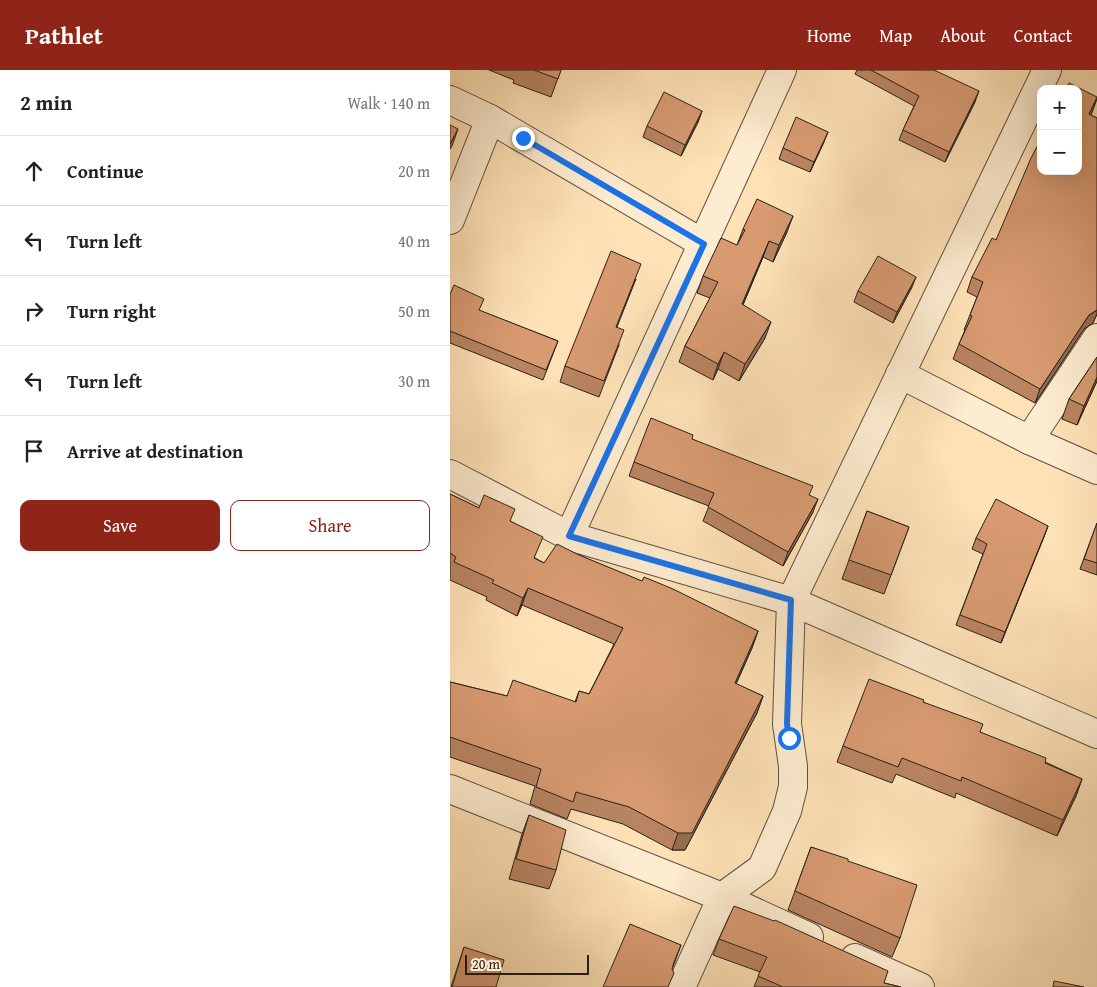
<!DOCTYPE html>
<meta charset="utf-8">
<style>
:root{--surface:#fff;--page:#f6f6f6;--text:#202124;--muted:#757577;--line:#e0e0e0;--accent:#8f2418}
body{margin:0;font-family:"Gentium Book Plus",serif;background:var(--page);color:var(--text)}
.controls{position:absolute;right:15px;top:15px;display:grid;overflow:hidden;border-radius:10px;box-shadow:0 5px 20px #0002}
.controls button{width:45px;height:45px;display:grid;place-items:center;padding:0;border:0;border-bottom:1px solid var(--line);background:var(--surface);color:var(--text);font:25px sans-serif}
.scale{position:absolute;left:15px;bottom:12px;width:124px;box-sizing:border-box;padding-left:5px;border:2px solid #2a2019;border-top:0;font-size:14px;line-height:18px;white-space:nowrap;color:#2a2019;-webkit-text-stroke:4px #feecd0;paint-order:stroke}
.stop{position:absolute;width:15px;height:15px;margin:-11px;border:4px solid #1a73e8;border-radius:50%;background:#fff}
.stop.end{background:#1a73e8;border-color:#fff;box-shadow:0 1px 5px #0008}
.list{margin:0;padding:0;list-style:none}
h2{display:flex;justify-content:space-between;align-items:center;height:65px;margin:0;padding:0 20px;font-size:21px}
h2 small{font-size:16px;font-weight:400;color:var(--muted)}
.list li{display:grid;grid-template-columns:32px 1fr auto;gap:15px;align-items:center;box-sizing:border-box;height:70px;padding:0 20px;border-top:1px solid var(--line)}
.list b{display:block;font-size:19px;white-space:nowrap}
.list em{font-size:16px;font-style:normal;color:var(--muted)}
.actions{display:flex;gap:10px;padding:15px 20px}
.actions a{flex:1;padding:11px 0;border:1px solid var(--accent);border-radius:10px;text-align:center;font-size:18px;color:var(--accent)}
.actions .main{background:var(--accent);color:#fff}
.icon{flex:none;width:28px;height:28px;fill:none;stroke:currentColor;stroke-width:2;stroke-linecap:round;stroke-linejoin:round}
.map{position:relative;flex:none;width:647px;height:917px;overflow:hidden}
header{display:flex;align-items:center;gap:30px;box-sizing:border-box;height:70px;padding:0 25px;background:var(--accent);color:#fff}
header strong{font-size:24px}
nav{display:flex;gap:28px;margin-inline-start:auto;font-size:18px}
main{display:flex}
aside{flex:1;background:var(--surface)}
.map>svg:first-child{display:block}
</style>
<header>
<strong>Pathlet</strong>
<nav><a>Home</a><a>Map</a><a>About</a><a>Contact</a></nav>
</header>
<main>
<aside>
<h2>2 min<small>Walk · 140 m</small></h2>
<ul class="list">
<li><svg class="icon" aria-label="ahead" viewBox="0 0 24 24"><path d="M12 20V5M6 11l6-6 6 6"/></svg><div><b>Continue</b></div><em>20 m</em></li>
<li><svg class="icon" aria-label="left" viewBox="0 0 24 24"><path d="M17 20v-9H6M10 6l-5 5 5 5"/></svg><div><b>Turn left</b></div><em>40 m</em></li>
<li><svg class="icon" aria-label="right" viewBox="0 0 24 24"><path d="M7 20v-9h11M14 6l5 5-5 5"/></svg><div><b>Turn right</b></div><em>50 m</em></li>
<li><svg class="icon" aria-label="left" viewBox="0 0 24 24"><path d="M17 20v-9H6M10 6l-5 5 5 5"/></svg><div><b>Turn left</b></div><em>30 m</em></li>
<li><svg class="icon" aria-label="arrive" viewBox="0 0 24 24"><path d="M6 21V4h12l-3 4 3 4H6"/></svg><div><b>Arrive at destination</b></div></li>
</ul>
<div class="actions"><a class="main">Save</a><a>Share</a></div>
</aside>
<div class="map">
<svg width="647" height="917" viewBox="0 0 647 917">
<rect width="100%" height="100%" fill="#fee2b6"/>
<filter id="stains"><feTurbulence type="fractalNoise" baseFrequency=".004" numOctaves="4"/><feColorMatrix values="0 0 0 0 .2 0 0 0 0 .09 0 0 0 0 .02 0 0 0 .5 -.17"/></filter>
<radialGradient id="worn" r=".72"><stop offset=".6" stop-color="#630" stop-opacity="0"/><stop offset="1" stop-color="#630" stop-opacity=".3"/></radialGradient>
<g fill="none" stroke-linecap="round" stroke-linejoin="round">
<g stroke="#5f5040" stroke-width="30">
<g id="minor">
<polyline points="0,30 40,49 254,174"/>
<polyline points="0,150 40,49"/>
<polyline points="450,304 579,370 647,400"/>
<polyline points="579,370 647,268"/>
<polyline points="0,404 119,466 332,0"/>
<polyline points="119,466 341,531 647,664"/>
<polyline points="0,719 272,827 359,867"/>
<polyline points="405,888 470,917"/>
<polyline points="231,917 272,827 312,798 337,741 343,717 343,696 337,654 341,531 597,0"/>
</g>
</g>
<use href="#minor" stroke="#feecd0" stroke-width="28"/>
</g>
<g fill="#b98461" stroke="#2a2019">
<polygon points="39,0 111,0 101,27 63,13 64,10"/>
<polygon points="407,0 484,0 525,32 495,92 449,70 453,60 464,36 405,4"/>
<polygon points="628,19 647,29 641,45 647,48 647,244 643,253 634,259 585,333 503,289 509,274 515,260 514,260 527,227 517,222 522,207 546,170"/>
<polygon points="252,41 248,52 231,86 193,67 197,56"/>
<polygon points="374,72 360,102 329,89 333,78"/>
<polygon points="293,159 337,162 323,192 313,187 293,235 315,268 289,311 268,299 263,310 229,292 235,276 260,228 247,223 253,206 287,175"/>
<polygon points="186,209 167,257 169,275 149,327 110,312 115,296"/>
<polygon points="462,217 443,253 404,232 408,221"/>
<polygon points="0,224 30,241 108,271 93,310 0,273"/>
<polygon points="647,287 647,311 627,355 612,349 619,329"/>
<polygon points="242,369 359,425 363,442 333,496 253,451 259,436 179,406 184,392"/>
<polygon points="0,424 29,438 61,451 85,488 94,493 129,485 308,561 302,578 286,614 313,626 307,643 235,780 222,780 173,754 121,739 117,749 80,734 85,716 0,687 0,612 57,626 125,632 129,621 139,624 164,574 72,535 67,546 36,530 37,527 0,510"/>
<polygon points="417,441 459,457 434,524 392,509"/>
<polygon points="647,453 647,505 630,499"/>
<polygon points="598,456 551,573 506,555 533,484 522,479 526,468"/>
<polygon points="473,632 530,662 632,709 626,726 607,766 506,723 505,728 446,704 442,713 387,692 393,676"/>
<polygon points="79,745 106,800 99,819 59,809 72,764"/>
<polygon points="361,777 398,791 450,868 442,887 338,840"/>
<polygon points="269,869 434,913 451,917 304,917 310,902 263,885"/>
<polygon points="14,877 46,917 1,917"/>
</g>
<g fill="#966c4f" stroke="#2a2019">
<polygon points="529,21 525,32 495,92 499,82"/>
<polygon points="647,28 642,42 633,59 639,44"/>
<polygon points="252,41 248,52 231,86 235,75"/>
<polygon points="8,59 2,76 0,79 0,74"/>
<polygon points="378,62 374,72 360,102 364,92"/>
<polygon points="343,146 337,162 323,192 329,175"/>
<polygon points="319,171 313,187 286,251 292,234"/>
<polygon points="466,207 462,217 443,253 447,242"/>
<polygon points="647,240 647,244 643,253 634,259 585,333 590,319 639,245"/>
<polygon points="321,252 315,268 289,311 295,294"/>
<polygon points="274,282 268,299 263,310 268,294"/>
<polygon points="647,307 647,311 627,355 634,336"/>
<polygon points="368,429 363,442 333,496 338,482"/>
<polygon points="598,456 594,467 551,573 555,562"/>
<polygon points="78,518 72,535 67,546 73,528"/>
<polygon points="308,561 302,578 279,630 285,613"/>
<polygon points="313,626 307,643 235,780 222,780 228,763"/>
<polygon points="632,709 626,726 607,766 613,750"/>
<polygon points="231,875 224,894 217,911 224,892"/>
</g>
<g fill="#d79a71" stroke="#2a2019">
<polygon points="84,0 111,0 108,9"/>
<polygon points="421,0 484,0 529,21 499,82 453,60 469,26"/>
<polygon points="619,13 647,27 639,44 647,48 647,240 639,245 590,319 509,274 522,246 520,245 533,212 522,207 542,168 546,170 581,88 591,69 591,101 628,101 628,19 616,19"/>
<polygon points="214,22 252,41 235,75 197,56"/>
<polygon points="346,47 378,62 364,92 333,78"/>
<polygon points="0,55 8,59 0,74"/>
<polygon points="307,129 343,146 329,175 319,171 292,234 321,252 295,294 274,282 268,294 235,276 268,212 253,206 271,168 287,175 295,160 293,159"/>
<polygon points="161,181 191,194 166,257 174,260 154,311 115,296"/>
<polygon points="428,186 466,207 447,242 408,221"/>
<polygon points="4,215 34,229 29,240 108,271 96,300 0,261 0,224"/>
<polygon points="647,287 647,307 634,336 619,329"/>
<polygon points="201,348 243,365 242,369 363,416 359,425 368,429 338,482 258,437 264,423 184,392"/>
<polygon points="0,424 29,438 34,425 65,439 60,451 93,467 84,488 94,493 107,474 129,485 192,511 194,507 223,519 308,561 285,613 313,626 242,763 228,763 179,737 126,722 123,732 86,717 91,699 0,667 0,612 57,626 63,610 126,632 129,621 139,624 173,558 78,518 73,528 42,513 44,510 4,492 6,487 0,483"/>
<polygon points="546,429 598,456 555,562 510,545 537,474 526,468"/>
<polygon points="417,441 459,457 441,505 399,490"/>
<polygon points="647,453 647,493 634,489"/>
<polygon points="419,609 474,630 473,632 533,654 530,662 596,688 595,693 632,709 613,750 512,707 511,711 452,688 448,697 393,676"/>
<polygon points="79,745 116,760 106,800 66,789"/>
<polygon points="361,777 398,789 398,791 467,815 450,868 345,821"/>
<polygon points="284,836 324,851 325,850 438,901 434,913 451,917 333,917 308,906 317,887 269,869"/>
<polygon points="180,854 231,875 224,892 222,899 224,903 218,917 153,917"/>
<polygon points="14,877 54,890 46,917 2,917"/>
<polygon points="604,911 634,917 603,917"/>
</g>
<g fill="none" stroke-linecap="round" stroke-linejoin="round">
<polyline stroke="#1a73e8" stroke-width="6" points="73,68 254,174 119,466 341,530 337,654 339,668"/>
</g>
<rect width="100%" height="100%" filter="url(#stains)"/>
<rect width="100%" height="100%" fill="url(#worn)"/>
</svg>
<div class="controls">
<button>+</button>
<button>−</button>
</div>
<div class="scale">20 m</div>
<div class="stop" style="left:339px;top:668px"></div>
<div class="stop end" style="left:73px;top:68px"></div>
</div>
</main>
